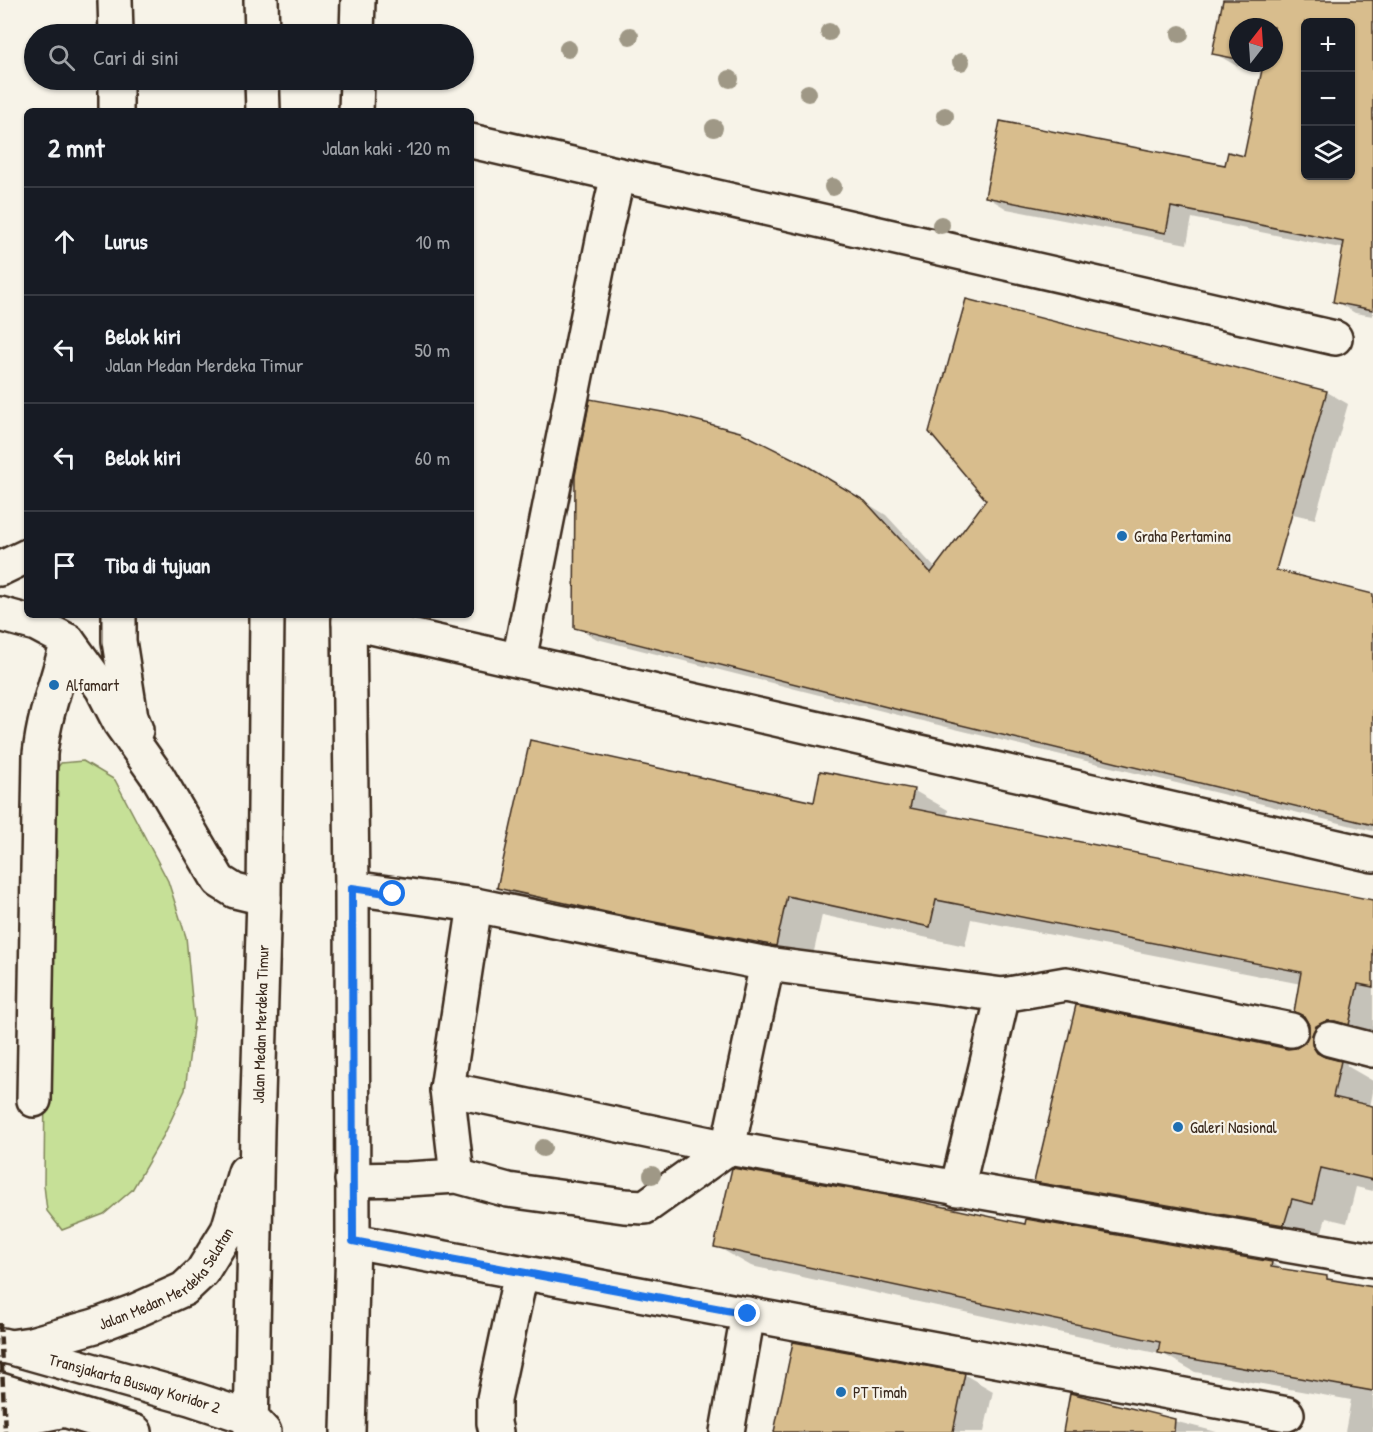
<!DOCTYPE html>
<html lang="id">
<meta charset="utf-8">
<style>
:root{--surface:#171b24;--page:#242831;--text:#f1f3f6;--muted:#9ea1a6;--line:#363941}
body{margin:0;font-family:"Patrick Hand",sans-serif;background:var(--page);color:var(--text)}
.controls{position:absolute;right:18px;top:18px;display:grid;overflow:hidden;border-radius:9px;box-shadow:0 2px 4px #0004}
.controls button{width:54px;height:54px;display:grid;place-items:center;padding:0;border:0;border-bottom:2px solid var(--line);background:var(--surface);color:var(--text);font:30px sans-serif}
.compass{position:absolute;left:1229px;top:18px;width:54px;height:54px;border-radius:50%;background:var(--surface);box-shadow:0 2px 4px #0004;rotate:17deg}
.stop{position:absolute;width:18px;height:18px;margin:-14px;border:4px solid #1a73e8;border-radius:50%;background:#fff}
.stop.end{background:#1a73e8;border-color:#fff;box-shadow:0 2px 6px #0008}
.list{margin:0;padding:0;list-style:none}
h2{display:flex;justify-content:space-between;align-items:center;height:78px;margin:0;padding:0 24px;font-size:26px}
h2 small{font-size:20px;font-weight:400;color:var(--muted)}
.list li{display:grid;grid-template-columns:39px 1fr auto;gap:18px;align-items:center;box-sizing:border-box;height:108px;padding:0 24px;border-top:2px solid var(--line)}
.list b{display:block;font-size:22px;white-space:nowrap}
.list p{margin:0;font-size:20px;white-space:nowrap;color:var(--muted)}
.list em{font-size:20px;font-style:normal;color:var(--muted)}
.icon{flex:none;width:33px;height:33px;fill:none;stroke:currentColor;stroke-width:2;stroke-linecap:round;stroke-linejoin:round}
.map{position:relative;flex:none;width:1373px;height:1432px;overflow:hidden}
.search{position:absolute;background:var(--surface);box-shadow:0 2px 4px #0004;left:24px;top:24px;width:450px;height:66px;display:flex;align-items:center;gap:15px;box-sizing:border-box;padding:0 21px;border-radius:33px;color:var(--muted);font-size:22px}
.panel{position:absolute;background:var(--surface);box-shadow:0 2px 4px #0004;left:24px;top:108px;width:450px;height:510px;border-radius:9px}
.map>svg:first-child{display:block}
</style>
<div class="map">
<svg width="1373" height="1432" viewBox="0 0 1373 1432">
<rect width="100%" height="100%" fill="#f7f3e8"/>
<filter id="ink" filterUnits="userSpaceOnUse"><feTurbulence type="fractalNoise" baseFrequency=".0167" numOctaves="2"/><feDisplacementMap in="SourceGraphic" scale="12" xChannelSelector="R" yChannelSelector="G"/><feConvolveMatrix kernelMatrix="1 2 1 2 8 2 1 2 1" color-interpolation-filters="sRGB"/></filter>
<g filter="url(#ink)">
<polygon fill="#c6e097" stroke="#80855a" stroke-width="1.5" points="83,761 115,780 168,881 186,937 194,1020 185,1090 164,1135 132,1190 104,1214 62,1230 47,1211 44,1185 48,780 61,763"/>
<g fill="#0003" fill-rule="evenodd">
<path d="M1224,0H1373V316L1355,313L1335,301L1345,249L1192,218L1187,244L1007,209L987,197L1226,167L1245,157L1263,71L1235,65L1214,53ZM1306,22H1350V176H1306ZM1238,27H1274V63H1238Z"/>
<polygon points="967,300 1327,392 1348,404 1315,519 1199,493 1186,549 1373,595 1373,831 918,720 597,639 576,627 825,477 886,515 936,569 988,500"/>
<polygon points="913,790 948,810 947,816 1373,902 1373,1041 1346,1054 1347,1066 1373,1081 1373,1092 1370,1107 1373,1108 1373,1191 1356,1187 1347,1223 1326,1218 1318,1244 1071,1201 1036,1181 1288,1051 1297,1049 1307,1043 1311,1033 1310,1024 1305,1016 1301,984 971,919 965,946 822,915 811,965 534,907 499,887 815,804"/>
<polygon points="1027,1220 1272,1263 1285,1270 1373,1286 1373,1432 1345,1432 1351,1400 1195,1372 1165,1355 751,1266 716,1246 1026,1225"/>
<polygon points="795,1343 965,1375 993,1391 984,1432 776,1432"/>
<polygon points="1071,1395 1217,1432 1065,1432"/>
</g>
<g fill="#d8bd8d" stroke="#3b2a1e" stroke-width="1.5" fill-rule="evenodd">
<path d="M1223,0H1373V310L1333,302L1344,242L1171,207L1166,233L985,197L1000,121L1225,165L1228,152L1244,156L1263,65L1256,63H1274V27H1238V59L1212,54ZM1305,22H1350V176H1305Z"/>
<polygon points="966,299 1327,391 1276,570 1373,594 1373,825 895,709 574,628 575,476 590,399 668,413 740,432 804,464 865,501 931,573 986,500 929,432"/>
<polygon points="530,740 814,802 820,771 914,789 910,808 1373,900 1373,987 1358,984 1349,1025 1335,1021 1326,1021 1316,1026 1312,1035 1312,1045 1317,1053 1325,1057 1341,1061 1333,1097 1373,1106 1373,1180 1321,1168 1313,1204 1292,1199 1284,1225 1034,1182 1076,1005 1288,1049 1296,1048 1305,1042 1309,1033 1309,1025 1304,1016 1294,1012 1301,972 936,900 930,927 787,896 776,946 624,916 497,888"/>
<polygon points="732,1168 898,1197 1025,1224 1026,1219 1272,1262 1271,1267 1327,1276 1327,1279 1373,1287 1373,1391 1158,1353 1160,1342 714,1247"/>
<polygon points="793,1342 965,1373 953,1432 774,1432"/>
<polygon points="1070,1393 1175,1419 1174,1432 1063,1432"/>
</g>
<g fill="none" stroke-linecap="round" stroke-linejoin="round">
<g stroke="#3b2a1e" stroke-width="38">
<g id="minor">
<polyline points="115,0 116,34"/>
<polyline points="116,80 116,111"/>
<polyline points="471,141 1335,338"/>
<polyline points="0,569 27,556"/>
<polyline points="0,614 36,624 68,641 102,688 120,723 158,777 219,881 235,891 264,898"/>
<polyline points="119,615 119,641 131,717 136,730"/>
<polyline points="349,622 1373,855"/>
<polyline points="519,660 604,235 618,175"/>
<polyline points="352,888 475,905 767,964 1003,995 1066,984 1291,1030"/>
<polyline points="1330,1039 1373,1050"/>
<polyline points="447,1089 728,1148 1373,1260"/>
<path d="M34,1100L40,754C44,715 58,679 68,641"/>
<polyline points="457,1176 447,1089 475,905"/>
<polyline points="352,1180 408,1179 457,1176 508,1190 624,1206 645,1207 728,1148 767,964"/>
<polyline points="957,1189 1003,995"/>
<polyline points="353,1241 1287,1414"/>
<path id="s1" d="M2,1345L190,1398L251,1418L264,1432"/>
<polyline points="496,1432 494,1423 494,1399 521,1273"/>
<polyline points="727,1432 748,1314"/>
</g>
</g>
<g stroke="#3b2a1e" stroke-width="38">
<g id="major">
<polyline points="261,0 262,34"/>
<polyline points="357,34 358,0"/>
<polyline points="262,80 263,111"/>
<polyline points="356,111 357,80"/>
<path id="s2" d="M0,1346L10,1347L31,1344L95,1326L135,1311L184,1289L202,1272L228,1230L245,1172"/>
<polyline points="0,1390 135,1432"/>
<polyline points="0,1423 60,1411"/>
<path id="s3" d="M251,1432L257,1130L264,898L267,615"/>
<polyline points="348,1432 353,1241 352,888 349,615"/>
</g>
</g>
<use href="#minor" stroke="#f7f3e8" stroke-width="33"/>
<use href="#major" stroke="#f7f3e8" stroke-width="33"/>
<polyline stroke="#3b2a1e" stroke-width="4.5" stroke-dasharray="9 4.5" stroke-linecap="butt" points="0,1323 5,1432"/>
</g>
<g fill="#9f9886">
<circle cx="829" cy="32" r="9"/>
<circle cx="1180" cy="34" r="9"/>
<circle cx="630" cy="36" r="9"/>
<circle cx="568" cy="49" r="9"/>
<circle cx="961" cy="62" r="9"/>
<circle cx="730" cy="79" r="9"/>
<circle cx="808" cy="93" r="9"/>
<circle cx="945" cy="116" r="9"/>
<circle cx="714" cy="128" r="9"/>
<circle cx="833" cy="187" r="9"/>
<circle cx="941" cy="225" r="9"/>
<circle cx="543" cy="1148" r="9"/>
<circle cx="652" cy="1175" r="9"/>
</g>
</g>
<g fill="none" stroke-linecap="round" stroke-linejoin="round" filter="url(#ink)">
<polyline stroke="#1a73e8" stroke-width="8" points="393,894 352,888 353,1241 748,1314"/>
</g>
<g fill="#1f6fb2" stroke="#f7f3e8" stroke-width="2">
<circle cx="1122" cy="536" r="6"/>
<circle cx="54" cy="685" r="6"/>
<circle cx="1178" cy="1127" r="6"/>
<circle cx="841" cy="1392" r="6"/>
</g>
<g text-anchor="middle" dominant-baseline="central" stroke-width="4.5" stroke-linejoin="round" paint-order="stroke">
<g font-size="16" fill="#3b2a1e" stroke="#f7f3e8" text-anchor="start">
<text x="1134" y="536">Graha Pertamina</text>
<text x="66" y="685">Alfamart</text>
<text x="1190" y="1127">Galeri Nasional</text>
<text x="853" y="1392">PT Timah</text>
</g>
<g font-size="16" fill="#3b2a1e" stroke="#f7f3e8">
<text stroke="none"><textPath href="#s3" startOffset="408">Jalan Medan Merdeka Timur</textPath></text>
<text stroke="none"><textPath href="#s2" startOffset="186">Jalan Medan Merdeka Selatan</textPath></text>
<text stroke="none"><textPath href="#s1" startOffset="138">Transjakarta Busway Koridor 2</textPath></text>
</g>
</g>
</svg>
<div class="controls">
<button>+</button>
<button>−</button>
<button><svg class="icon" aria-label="layers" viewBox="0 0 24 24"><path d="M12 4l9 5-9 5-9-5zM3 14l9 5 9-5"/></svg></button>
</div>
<svg class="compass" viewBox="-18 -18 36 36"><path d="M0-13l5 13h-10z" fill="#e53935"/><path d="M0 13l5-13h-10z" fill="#9ea1a6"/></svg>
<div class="stop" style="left:393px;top:894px"></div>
<div class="stop end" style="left:748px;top:1314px"></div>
<div class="search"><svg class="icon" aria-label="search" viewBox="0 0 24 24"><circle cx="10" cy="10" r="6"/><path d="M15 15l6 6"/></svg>Cari di sini</div>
<section class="panel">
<h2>2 mnt<small>Jalan kaki · 120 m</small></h2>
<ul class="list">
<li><svg class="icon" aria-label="ahead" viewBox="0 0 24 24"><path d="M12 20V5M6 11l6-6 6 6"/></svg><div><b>Lurus</b></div><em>10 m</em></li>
<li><svg class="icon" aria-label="left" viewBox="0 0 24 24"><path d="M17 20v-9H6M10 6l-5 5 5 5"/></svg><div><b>Belok kiri</b><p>Jalan Medan Merdeka Timur</p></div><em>50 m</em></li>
<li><svg class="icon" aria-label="left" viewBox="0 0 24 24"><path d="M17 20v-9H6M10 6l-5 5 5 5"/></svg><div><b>Belok kiri</b></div><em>60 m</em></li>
<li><svg class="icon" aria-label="arrive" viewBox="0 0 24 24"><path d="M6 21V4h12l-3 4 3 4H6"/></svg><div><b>Tiba di tujuan</b></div></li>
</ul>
</section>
</div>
